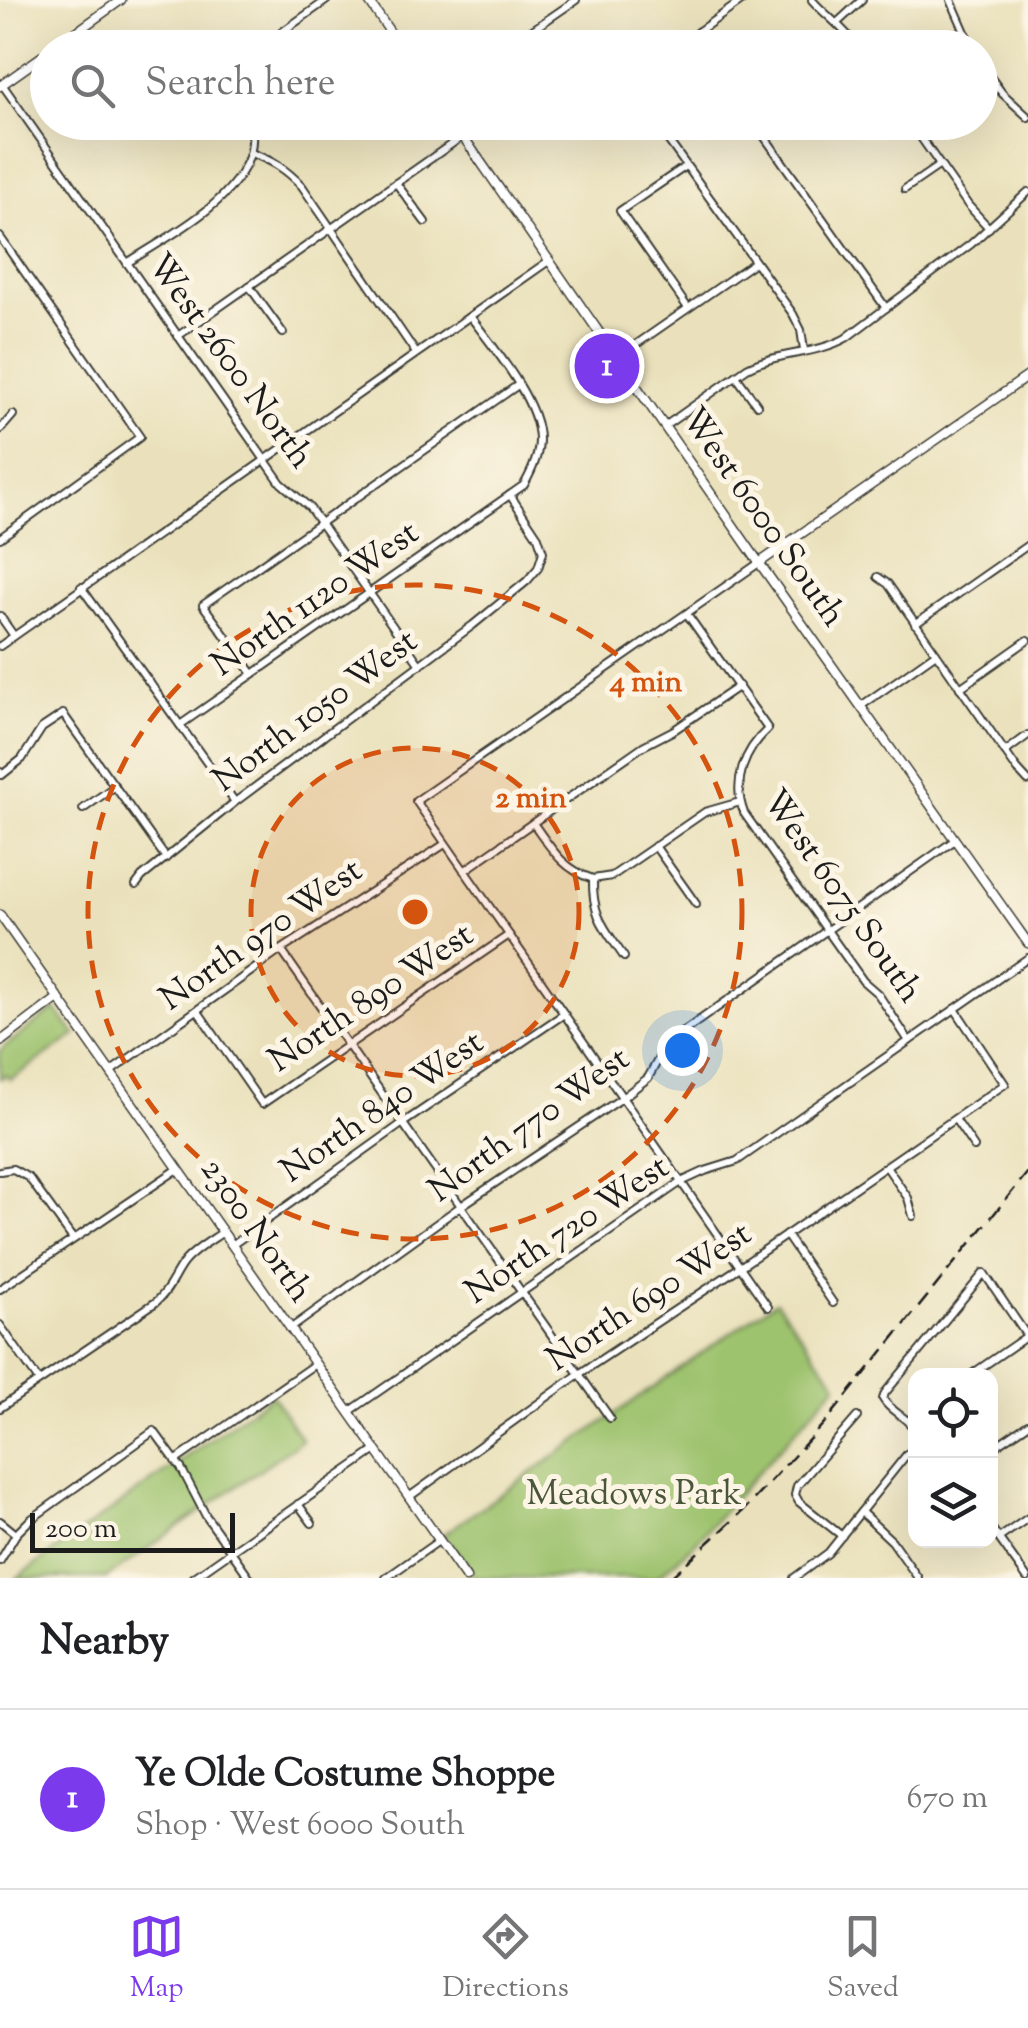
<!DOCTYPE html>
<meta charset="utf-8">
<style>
:root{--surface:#fff;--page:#f6f6f6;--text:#202124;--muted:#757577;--line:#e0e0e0;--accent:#7c3aed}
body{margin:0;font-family:"Sorts Mill Goudy",serif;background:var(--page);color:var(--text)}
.controls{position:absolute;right:30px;bottom:30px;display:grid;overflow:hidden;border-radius:20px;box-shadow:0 10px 40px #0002}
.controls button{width:90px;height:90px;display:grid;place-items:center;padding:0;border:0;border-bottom:2px solid var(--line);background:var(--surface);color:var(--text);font:50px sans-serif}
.scale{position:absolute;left:30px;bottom:25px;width:205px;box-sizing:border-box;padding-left:10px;border:5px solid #1c1c1c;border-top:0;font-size:28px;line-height:35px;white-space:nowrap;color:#1c1c1c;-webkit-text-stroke:8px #fcf5e5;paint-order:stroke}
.you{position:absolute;left:682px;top:1050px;width:35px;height:35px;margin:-25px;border:8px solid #fff;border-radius:50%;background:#1a73e8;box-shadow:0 0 0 15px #1a73e833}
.badge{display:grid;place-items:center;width:65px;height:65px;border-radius:50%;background:var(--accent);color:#fff;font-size:32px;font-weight:700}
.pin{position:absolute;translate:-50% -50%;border:5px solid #fff;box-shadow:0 2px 10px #0006}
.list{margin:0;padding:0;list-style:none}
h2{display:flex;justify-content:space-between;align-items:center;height:130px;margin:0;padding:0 40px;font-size:42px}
h2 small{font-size:32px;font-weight:400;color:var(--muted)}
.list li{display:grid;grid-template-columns:65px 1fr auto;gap:30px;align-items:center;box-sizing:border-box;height:180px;padding:0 40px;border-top:2px solid var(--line)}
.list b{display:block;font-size:38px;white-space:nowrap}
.list p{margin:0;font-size:32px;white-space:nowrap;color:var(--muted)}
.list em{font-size:32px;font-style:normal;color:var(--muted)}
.icon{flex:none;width:55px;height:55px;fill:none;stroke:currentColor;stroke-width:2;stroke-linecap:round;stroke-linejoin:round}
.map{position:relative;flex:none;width:1028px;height:1578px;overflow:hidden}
.search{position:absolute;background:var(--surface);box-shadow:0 10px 40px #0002;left:30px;right:30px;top:30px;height:110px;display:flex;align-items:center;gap:25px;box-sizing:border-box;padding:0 35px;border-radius:55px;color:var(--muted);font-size:38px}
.sheet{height:310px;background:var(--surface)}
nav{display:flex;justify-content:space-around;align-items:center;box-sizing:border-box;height:140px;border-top:2px solid var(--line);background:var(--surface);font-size:28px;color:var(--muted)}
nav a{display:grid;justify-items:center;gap:5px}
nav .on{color:var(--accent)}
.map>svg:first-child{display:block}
</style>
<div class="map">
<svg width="1028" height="1578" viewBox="0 0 1028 1578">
<rect width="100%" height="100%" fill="#fcf5e5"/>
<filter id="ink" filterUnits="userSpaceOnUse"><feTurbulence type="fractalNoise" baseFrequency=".01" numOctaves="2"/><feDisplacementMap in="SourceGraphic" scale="20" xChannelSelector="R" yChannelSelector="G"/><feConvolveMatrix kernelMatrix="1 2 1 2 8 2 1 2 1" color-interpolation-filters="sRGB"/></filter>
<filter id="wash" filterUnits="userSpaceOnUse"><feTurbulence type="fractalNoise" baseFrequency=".0048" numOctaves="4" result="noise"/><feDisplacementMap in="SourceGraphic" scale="40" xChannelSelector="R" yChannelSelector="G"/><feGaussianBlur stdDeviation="2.25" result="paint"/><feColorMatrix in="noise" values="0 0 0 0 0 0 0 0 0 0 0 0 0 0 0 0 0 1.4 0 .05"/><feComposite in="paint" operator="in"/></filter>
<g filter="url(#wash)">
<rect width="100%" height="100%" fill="#eae1bc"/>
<g fill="#9ec36e" stroke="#5d7045" stroke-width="2.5">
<polygon points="55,1009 76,1035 10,1080 6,1075 0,1079 0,1050"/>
<polygon points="776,1301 837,1384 692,1546 656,1578 475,1578 444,1534"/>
<polygon points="272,1395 302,1440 106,1578 17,1578"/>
</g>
</g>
<g filter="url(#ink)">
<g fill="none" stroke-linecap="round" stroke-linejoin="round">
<g stroke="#3b3a34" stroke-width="10">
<g id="minor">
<path d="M812,0C827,17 845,28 858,48"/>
<polyline points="951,0 972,48"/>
<polyline points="838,22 862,0"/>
<polyline points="699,31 710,48"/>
<polyline points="268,48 282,32 327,0"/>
<polyline points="538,48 528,33 576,0"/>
<polyline points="675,48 743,0"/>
<polyline points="980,63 1002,93 1028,117"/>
<polyline points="2,84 281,483 309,507 420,665"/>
<polyline points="655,122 793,314 801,330 804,350"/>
<polyline points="754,122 886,308"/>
<polyline points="910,122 968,205 989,228"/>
<path d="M251,153C273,161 286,169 302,186L416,353"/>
<polyline points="686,166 620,211 688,308"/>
<polyline points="396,183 425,222"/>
<polyline points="905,189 940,165"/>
<polyline points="0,237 140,437 0,538"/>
<path d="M127,263C167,237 235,203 250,154C253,145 252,132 253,122"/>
<polyline points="249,286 283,333"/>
<polyline points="178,336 463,136"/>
<polyline points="618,357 755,262"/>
<polyline points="736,376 757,405"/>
<path d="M665,426L747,368C778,352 816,355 846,338L971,244L1028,192"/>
<polyline points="0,430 13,415"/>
<polyline points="759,563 416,801 768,1307"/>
<polyline points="878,577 888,584 1017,769 1028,781"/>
<polyline points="81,587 235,802"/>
<path d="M687,614L768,729C744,751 732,782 744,813L863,981L878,994L909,1041"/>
<polyline points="0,616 14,636"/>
<polyline points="915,624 1028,545"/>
<path d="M0,646C183,517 367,390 550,260"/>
<polyline points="253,674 203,605 518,385"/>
<polyline points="960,688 1028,640"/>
<polyline points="861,706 936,653"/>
<path d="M180,725L524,485C532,471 539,456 539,440C539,401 493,347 470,316"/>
<polyline points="1005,752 1028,735"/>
<polyline points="0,772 2,775 22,759 42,728 63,714 166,858"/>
<polyline points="83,809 115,786"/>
<path d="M533,823C551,848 562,869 593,879C592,916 604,927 624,957"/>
<polyline points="655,846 696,904"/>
<polyline points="464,871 643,746 674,730 739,686"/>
<polyline points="593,879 612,876 705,812 740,802"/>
<polyline points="136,885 142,877 235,802 473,625 527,581 538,568 543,552 538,537 510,495"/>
<polyline points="281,950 610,1418"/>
<polyline points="197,1010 262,1104 509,935"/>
<polyline points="110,1072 281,950 445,844"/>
<polyline points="955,1119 974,1147"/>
<polyline points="886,1166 908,1198 913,1216"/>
<polyline points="0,1171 13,1169 29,1178 73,1239"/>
<polyline points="786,1235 833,1303"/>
<polyline points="232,1245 403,1123 564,1014"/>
<polyline points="0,1289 178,1169"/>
<polyline points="0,1325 39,1381"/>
<polyline points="290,1329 461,1206 622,1098 648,1078 665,1047 677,1036 955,840"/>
<path d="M0,1408L156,1302C171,1289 173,1276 184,1262C194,1250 210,1241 223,1232"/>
<polyline points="349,1412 681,1182 705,1171 737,1161 1028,958"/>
<polyline points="909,1421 916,1413"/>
<path d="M916,1432C909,1417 891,1413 883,1399L885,1393L984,1273L1027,1336L969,1376"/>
<polyline points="990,1450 1028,1424"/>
<polyline points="175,1461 315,1364"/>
<polyline points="409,1497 579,1374 737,1269 1005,1084 955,1009"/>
<polyline points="298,1504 312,1523"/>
<polyline points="861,1512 892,1541 918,1578"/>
<polyline points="0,1521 16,1534"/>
<polyline points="990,1526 1027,1578"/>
<polyline points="842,1536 799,1502 795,1495 797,1486 857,1417"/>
<polyline points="999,1538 1028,1518"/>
<polyline points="0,1561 16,1534 30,1520 154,1431 181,1468 206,1516 250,1578"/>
<polyline points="193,1578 376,1450"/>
<polyline points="386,1578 440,1540"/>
<polyline points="794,1578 828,1553 907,1454 916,1448"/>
</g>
</g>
<g stroke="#3b3a34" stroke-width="11">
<g id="tertiary">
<polyline points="368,0 401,48"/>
<polyline points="54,48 121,0"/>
<polyline points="0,86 48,52"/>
<polyline points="453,122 753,554 1028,943"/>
<polyline points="759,563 1028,376"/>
<polyline points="0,915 466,1578"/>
<polyline points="0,1042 58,998"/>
</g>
</g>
<use href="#minor" stroke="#fff" stroke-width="6"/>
<use href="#tertiary" stroke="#fff" stroke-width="8"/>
<polyline stroke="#1c1c1c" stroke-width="2.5" stroke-dasharray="15 8" stroke-linecap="butt" points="670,1578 743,1511 828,1419 1028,1172"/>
</g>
</g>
<circle cx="415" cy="912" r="164" fill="#d4530e" fill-opacity=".12"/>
<g fill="none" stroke="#d4530e" stroke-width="5" stroke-dasharray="18 12">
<circle cx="415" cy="912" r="164"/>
<circle cx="415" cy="912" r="327"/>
</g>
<g text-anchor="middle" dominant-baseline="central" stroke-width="10" stroke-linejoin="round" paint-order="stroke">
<g font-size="35" fill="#1c1c1c" stroke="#fcf5e5">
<text transform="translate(229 362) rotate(54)">West 2600 North</text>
<text transform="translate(762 518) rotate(55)">West 6000 South</text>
<text transform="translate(316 600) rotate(-35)">North 1120 West</text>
<text transform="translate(316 712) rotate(-37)">North 1050 West</text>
<text transform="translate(841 897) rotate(55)">West 6075 South</text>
<text transform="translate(262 936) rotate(-35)">North 970 West</text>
<text transform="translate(372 999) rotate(-34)">North 890 West</text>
<text transform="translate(383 1108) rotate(-35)">North 840 West</text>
<text transform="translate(530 1126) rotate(-36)">North 770 West</text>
<text transform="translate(255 1231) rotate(55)">2300 North</text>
<text transform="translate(568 1231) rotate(-34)">North 720 West</text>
<text transform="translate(650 1298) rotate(-34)">North 690 West</text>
</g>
<g font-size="35" fill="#4a5639" stroke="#fcf5e5">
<text x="634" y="1495">Meadows Park</text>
</g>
</g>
<circle cx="415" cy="912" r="15" fill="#d4530e" stroke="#fcf5e5" stroke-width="5"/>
<g font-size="30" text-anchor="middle" font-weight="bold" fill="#d4530e" stroke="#fcf5e5" stroke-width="10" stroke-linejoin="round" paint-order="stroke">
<text x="646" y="691">4 min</text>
<text x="531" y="807">2 min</text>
</g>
</svg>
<div class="controls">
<button><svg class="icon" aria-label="locate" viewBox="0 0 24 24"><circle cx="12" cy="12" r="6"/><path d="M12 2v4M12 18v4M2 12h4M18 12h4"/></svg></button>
<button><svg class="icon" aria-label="layers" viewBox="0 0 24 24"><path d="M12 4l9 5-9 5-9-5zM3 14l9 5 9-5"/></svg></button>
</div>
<div class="scale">200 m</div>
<div class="you"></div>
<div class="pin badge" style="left:607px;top:366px">1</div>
<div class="search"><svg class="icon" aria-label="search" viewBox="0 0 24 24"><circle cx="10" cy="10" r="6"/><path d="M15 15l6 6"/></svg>Search here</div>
</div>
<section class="sheet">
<h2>Nearby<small></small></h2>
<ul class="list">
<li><span class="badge">1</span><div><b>Ye Olde Costume Shoppe</b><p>Shop · West 6000 South</p></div><em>670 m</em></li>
</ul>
</section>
<nav>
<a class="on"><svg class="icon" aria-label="map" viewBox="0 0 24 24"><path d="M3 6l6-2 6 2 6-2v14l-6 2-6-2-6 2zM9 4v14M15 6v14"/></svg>Map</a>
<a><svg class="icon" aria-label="directions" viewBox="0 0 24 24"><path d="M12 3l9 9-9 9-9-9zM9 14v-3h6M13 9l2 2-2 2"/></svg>Directions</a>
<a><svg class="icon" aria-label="saved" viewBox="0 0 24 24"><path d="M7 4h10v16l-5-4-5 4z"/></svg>Saved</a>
</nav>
